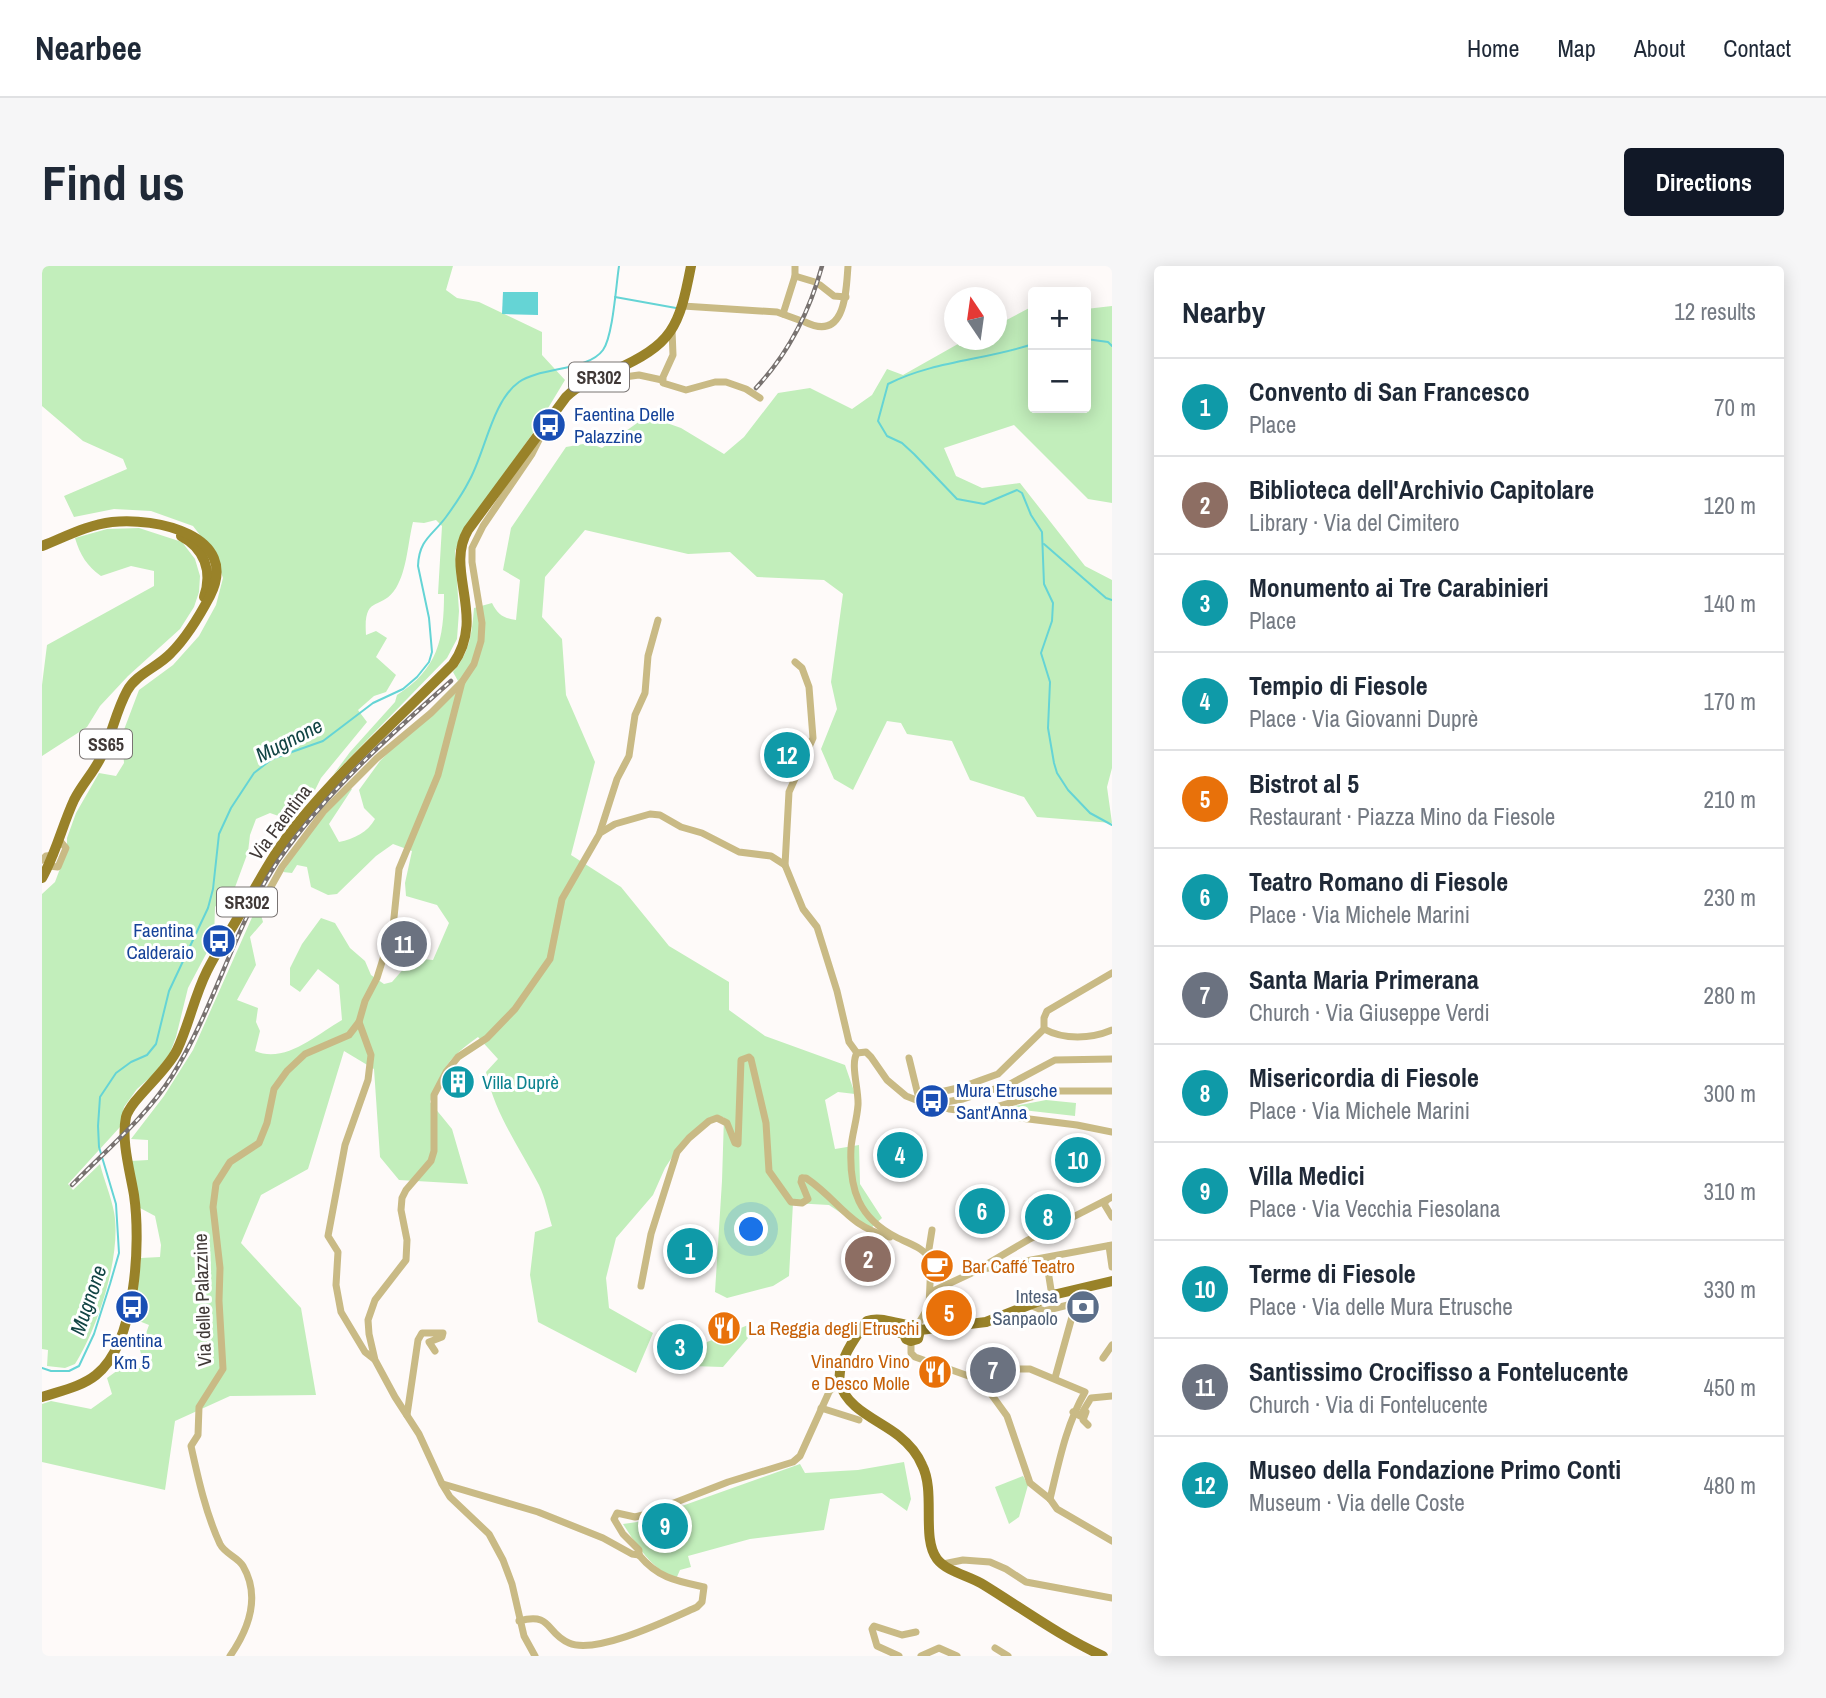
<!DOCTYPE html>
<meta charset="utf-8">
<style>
:root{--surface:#fff;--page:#f6f6f7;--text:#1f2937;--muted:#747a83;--line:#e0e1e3;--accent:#111827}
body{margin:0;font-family:"Archivo Narrow",sans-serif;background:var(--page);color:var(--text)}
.controls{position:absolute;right:21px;top:21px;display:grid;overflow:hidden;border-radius:7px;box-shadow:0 4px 18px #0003}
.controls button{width:63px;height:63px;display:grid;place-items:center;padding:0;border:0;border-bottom:2px solid var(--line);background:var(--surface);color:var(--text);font:35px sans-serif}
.compass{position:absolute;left:902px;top:21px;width:63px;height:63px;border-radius:50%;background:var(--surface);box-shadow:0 4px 18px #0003;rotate:347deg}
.you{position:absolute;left:710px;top:964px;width:24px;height:24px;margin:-18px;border:5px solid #fff;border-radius:50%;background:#1a73e8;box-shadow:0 0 0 10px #1a73e833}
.badge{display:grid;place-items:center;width:46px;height:46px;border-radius:50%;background:var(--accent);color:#fff;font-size:23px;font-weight:700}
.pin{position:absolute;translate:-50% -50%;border:4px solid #fff;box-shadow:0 2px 7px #0006}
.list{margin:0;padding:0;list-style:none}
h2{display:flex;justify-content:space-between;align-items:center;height:91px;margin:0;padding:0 28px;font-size:30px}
h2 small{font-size:23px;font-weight:400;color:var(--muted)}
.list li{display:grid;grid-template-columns:46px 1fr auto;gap:21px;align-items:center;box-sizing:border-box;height:98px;padding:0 28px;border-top:2px solid var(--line)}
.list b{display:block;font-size:26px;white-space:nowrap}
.list p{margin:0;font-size:23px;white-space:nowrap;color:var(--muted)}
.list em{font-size:23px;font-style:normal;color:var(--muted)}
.map{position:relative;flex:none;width:1070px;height:1390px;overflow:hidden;border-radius:7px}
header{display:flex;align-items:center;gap:42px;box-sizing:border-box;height:98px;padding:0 35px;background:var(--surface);border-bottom:2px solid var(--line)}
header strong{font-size:33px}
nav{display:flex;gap:38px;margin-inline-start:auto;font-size:24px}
.intro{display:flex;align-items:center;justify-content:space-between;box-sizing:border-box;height:168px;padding:0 42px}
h1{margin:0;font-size:49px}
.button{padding:18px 32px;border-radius:7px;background:var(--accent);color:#fff;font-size:24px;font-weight:700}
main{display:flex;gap:42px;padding:0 42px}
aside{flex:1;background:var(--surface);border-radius:7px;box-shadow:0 4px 18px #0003}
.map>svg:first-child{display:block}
</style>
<header>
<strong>Nearbee</strong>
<nav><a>Home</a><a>Map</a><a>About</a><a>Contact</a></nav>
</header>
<div class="intro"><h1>Find us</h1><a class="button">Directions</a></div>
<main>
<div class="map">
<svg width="1070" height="1390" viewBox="0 0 1070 1390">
<rect width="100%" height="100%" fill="#fefaf9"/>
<g fill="#c2eebb">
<path d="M0,0H411L404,24L415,32L437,36L500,66V89L523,114L491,167L422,264L413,285L417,345L415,373L405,392L291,509L308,486L353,436L355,429C396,403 402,373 402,328H396L400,260L394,254L382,257L371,256C366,276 365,304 354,322C339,346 321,327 324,369L334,365L345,372L334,391L354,409L344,426L332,430L316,444L325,456L279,512L272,526L248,554L228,547L214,553L208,569L206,586L192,624L184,626L173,641L172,673L146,722L134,771L128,787L111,809L95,823L82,841L78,861L26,918L31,924L58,898C62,914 69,930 72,946C80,988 56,1062 33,1098L23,1102L5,1100L6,1084L0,1083V628L13,616L25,584V572L34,547L57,507L74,510L82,497L80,469L97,424L131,399L157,370L174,339L181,312L172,287L151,260L109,245L72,243L32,251L22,230L85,203L81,193L41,175L0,140Z"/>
<path d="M991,40V142H1044V43L1070,40V237L1046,233L972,159L902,182L914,210L940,222L978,217L1043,300L1070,314V502L1065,521L1070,557L995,551L982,531L928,514L910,475L865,468L859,457L845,455L811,524L792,513L779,483L795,443L789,416L801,328L782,314L715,311L688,286L646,288L543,264L503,311L500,351L520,373L524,429L553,496L529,589L579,621L627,680L687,716V744L723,770L803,799L813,828L796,826L783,834L793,883L817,879L818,918L840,952L826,965L787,939L751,937L747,1010L731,1020L685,1032L673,1026L680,915L682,851H668L642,873L623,902L611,929L574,972L564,1012L567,1042L611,1067L594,1107L496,1056L488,1009L493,966L510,960C506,947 503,931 497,919C477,881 453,848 444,806L456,793L436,771C405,793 401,802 388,836L410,863L426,918L357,914L338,891L332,803L302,785L266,903L219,929L199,977L259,1042L274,1129L188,1130L133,1155L123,1224L0,1196V1138L9,1135L49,1143L70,1128L65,1112L83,1099L103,1103L98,1084L107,1059L92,1053L99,992L118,991L119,979L113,950L98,942L89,895L106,894V874L89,873L122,830L151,784L216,638L221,656L208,671L214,699L195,734L216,742L214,756L218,765L213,785C243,798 274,769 300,754L297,719L276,703L258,726L248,719V702L260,678L279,652L293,657L308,682L323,695L329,709L342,718L350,716L371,692L391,694L407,657L395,639L364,630L363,617L370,585L351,578L334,590L295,628L286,629L269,621L265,601L255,599L250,607L241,606L263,572L307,521L310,523L287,558L297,576C312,573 326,566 333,553L322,542L317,524L338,495L416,415L411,406C428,387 430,366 432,342L450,337C456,349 461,352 474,354L478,314L461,304L469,262L524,181L547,177L560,182L605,150L639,162L682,188L702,171L736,127L768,122L810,143L830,129L845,103L861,109L923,74H954L955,59Z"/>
<path d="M97,262L140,276L153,293L158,310L157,326L152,341L138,363L86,410L58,440L45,461L0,490V419L5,379L112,320V305L89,300L59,310C45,300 38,289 33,272L65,263Z"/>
<polygon points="1004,834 1034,837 1033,850 962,842"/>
<polygon points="706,1059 706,1072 681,1101 649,1100 648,1092 626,1082 628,1075 653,1081"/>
<path d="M862,1196L869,1233L865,1245L840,1227L788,1233L782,1264L708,1273L646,1290L649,1301L638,1304L634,1313C609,1302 596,1281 581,1258L595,1256L758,1198L763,1207L816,1204Z"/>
<polygon points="981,1210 986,1219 977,1251 967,1258 953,1221"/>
</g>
<polygon fill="#65d4d5" points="461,26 496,26 496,49 460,48"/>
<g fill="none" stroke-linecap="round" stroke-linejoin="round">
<g stroke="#65d4d5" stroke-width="2">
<polyline points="573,31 634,42"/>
<polyline points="1044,73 1066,76 1070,80"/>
<path d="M991,78C944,94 891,95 846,118L836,155L845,170L860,177L872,188L915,233L942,238L975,224L980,227L989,249L1000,266L1002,318L1011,337L1010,355L999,387L1008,416L1006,462L1012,497L1015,507L1026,524L1048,547L1070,559"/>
<polyline points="1002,278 1064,332 1070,334"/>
<path d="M0,1102L9,1105H27L37,1100L52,1068L68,1018L77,987L74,938L57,881L56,860L58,831L74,807L89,796L105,789L114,778L127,725L166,642L171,623L177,568L189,542L212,507L230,493L281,475L331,437L361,423L375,411L387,396L390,386L387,352L376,300C377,273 391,269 404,251C412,240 421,227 427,215C443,187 450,135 477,116C498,101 546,105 561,84C571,70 574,19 577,0"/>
</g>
<g stroke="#c9ba85" stroke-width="7">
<polyline points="753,10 773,16"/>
<polyline points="778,19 792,30 804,31"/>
<polyline points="641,40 735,46 757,54"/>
<polyline points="741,48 753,10 753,0"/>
<path d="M763,56C804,76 804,25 806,0"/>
<polyline points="630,64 631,89 621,111 621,117 644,124 673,116 684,116 704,123 718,132"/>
<polyline points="560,110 575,112 597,109 620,114"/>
<polyline points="558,566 575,513 587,490 593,449 603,427 606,390 616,354"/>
<polyline points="0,594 4,590 12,589"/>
<polyline points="743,599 747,526 771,472 767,421 760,402 753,396"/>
<polyline points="7,600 16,601 24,582 18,575"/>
<polyline points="221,635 240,601 282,545 335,492 389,447 420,416 432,398 439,375 440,357 430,296 430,282 441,260 490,188 499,170"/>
<path d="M1002,763C1022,774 1049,773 1070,764"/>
<path d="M815,787C808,798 817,824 816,839C815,854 810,868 809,882C807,924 817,952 854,971C867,978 882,981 889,995L887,1040L875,1060"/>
<polyline points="815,787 824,786 829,791 845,814 864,830 887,839 921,833 968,818 1013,794 1070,793"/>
<polyline points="867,792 877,833"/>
<polyline points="877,831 920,821 956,808 1002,763 1002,752 1005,745 1070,707"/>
<polyline points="896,839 907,843 1035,859 1070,866"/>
<polyline points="943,848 950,842 1011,825 1070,825"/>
<path d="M760,912H764C798,935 805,960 848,971"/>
<polyline points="1064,935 1061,936 1070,951"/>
<polyline points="1067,980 1070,1001"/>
<polyline points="886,989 890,964"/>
<polyline points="1004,992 1010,1030"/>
<polyline points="940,1001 986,974 1070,931"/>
<polyline points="599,1020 609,968 635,886 647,872 667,855 675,852 685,857 693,877 696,878 699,794 707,791 709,793 724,857 727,905 749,936 760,937 766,933 759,916 760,912"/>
<polyline points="889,1026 936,1004 1070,979"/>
<polyline points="988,1039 1002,1045 1034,1037"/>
<polyline points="869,1075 869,1087 873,1091 935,1113 944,1121 965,1150 988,1217 1008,1233 1015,1243 1070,1275"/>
<polyline points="1061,1092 1070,1079"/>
<polyline points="332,1093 323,1086 299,1046 294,1019 296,986 286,970 303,879 326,814 329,789 317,756 323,735 335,712 351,661 357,603 396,509 420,416"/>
<path d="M975,1103H988L1043,1126C1024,1159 1017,1196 1008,1233"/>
<polyline points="1013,1112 1038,1022"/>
<polyline points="779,1142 817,1154"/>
<polyline points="1031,1146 1038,1150 1049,1132 1070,1130"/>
<polyline points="1044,1146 1041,1154 1046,1159"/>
<polyline points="365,1149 376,1074 380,1067 401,1067 400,1071 387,1076 393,1085"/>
<polyline points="401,1218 496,1246 561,1272 590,1288 597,1289"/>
<polyline points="597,1289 597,1284 581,1268 572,1253 575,1247 593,1251 601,1249 686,1216 751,1196 758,1190 787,1126 793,1119 798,1118"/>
<polyline points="901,1298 921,1294 948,1296 964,1303 984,1316 1070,1332"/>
<path d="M477,1355C511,1346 503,1367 527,1377C555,1389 628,1353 655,1341L660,1336L662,1321C634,1315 616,1312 597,1289"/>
<polyline points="953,1382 966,1390"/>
<path d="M188,1390C206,1364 219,1331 201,1300C196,1291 183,1288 178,1278C164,1248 156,1212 149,1180L156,1169L157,1141L181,1103L177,1035L178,1002L171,941L174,918L188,896L217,877L225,857L232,823L245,805L263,788L307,769L317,756"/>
<polyline points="493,1390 482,1370 470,1318 461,1294 447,1268 408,1231 400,1218 377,1168 353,1131 333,1094 327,1068 326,1054 333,1034 364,994 365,974 359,944 360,932 364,924 389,895 392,885 392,829 404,806 416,791 445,772 473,743 508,693 520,633 558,567 573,558 608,548 618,549 639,561 660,567 697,586 729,590 743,599 761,643 775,661 795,725 807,776 815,787"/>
<polyline points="857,1390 835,1380 830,1363 832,1360 860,1369 874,1366"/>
<polyline points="879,1390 897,1382 915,1390"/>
</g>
<g stroke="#998229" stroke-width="10">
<path d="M139,270C162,282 171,305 162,331"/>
<path d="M0,280C23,271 45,259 70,256C113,251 199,269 168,330C158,349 144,372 129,387C116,401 94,408 85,425C74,445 70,468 60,489C53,505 40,518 32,534C20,560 14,587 0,612"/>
<path d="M878,1064L872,1059C857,1060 841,1050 825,1055C814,1070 794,1097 798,1117C804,1143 839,1155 857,1170C867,1178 875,1187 880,1199C894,1226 879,1272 895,1293C905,1306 928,1310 942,1319C981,1343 1019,1371 1061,1390"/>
<polyline points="878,1064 944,1056 1015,1028 1070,1015"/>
<path d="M820,1065C833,1056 847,1064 862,1068L864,1073L869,1075L876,1073L878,1064"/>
<path d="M0,1131C18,1125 39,1121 54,1109C94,1077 99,977 92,929C88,905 79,875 84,851C89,833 124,807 135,784C147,759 152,731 165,705C176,683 190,663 202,641C219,612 234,583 256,557C302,500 359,450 411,398C445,350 402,305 426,264L524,131C537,118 554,112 571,105C631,78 637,62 649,0"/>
</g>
<g stroke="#787270" stroke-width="4.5">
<g id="rail">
<path d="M714,122C746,88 768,44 780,0"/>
<path d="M30,919C64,884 104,851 130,810C173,742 191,662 236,595C283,527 347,470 409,415"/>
</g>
</g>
<use href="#rail" stroke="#fff" stroke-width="2" stroke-dasharray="5" stroke-linecap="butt"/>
</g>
<defs>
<g id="bus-disc" transform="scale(1.75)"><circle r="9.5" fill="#1a4fb4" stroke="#fff"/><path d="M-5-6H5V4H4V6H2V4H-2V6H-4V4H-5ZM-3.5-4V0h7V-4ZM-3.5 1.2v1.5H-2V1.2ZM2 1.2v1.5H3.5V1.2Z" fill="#fff"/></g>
<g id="building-disc" transform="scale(1.75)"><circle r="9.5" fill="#0f9aa8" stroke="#fff"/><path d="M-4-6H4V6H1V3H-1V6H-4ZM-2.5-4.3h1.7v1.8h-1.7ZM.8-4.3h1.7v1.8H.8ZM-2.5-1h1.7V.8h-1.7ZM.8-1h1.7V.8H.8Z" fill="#fff"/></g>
<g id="cafe-disc" transform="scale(1.75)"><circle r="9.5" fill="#e8710a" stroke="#fff"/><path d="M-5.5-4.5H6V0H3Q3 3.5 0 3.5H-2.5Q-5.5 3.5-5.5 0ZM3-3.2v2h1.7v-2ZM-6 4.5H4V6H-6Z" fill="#fff"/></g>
<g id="bank-disc" transform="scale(1.75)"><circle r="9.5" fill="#5c6f8a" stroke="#fff"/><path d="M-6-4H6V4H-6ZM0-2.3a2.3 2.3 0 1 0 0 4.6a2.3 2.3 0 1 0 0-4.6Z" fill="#fff"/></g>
<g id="restaurant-disc" transform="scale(1.75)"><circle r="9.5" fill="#e8710a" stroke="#fff"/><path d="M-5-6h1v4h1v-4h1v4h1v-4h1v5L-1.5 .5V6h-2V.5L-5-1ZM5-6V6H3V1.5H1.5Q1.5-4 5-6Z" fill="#fff"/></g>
</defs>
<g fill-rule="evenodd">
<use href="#bus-disc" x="507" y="159"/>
<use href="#bus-disc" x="177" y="675"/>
<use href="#building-disc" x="416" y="816"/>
<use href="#bus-disc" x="890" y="835"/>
<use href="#cafe-disc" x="895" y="1000"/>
<use href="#bus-disc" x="90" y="1041"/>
<use href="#bank-disc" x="1041" y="1041"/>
<use href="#restaurant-disc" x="682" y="1062"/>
<use href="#restaurant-disc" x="893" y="1106"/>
</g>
<g text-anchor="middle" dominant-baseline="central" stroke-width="6" stroke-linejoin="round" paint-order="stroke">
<g fill="#fff" stroke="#797473" stroke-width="2">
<rect x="527" y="96.5" width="60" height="29" rx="5"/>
<rect x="38" y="463.5" width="52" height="29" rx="5"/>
<rect x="175" y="621.5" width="60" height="29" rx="5"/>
</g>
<g font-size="18" font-weight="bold" fill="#403937">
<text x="557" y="111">SR302</text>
<text x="64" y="478">SS65</text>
<text x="205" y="636">SR302</text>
</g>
<g font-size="19" fill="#164399" stroke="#fff" text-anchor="start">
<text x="532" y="148">Faentina Delle<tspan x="532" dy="22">Palazzine</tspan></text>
<text x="152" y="664" text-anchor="end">Faentina<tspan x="152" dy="22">Calderaio</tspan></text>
<text x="914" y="824">Mura Etrusche<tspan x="914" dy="22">Sant'Anna</tspan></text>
<text x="90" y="1074" text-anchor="middle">Faentina<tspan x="90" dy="22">Km 5</tspan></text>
</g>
<g font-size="19" fill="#403937" stroke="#fff">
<text transform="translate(238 556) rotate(-53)">Via Faentina</text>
<text transform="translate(160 1034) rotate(-92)">Via delle Palazzine</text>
</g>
<g font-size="19" fill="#0d838f" stroke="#fff" text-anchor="start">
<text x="440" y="816">Villa Duprè</text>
</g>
<g font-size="19" fill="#c56008" stroke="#fff" text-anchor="start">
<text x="920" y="1000">Bar Caffé Teatro</text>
<text x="706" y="1062">La Reggia degli Etruschi</text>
<text x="868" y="1095" text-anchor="end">Vinandro Vino<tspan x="868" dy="22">e Desco Molle</tspan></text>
</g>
<g font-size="19" fill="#4e5e75" stroke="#fff" text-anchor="end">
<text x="1016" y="1030">Intesa<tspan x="1016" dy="22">Sanpaolo</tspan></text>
</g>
<g font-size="21" font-style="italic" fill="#144" stroke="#fff">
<text transform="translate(247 474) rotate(-27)">Mugnone</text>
<text transform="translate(46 1034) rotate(-71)">Mugnone</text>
</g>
</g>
</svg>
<div class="controls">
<button>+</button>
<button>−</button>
</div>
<svg class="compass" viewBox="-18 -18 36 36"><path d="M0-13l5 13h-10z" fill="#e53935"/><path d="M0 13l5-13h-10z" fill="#747a83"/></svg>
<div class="you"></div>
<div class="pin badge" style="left:648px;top:985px;background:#0f9aa8">1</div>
<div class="pin badge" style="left:826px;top:993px;background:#8d6e63">2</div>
<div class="pin badge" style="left:638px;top:1081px;background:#0f9aa8">3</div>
<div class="pin badge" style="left:858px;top:889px;background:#0f9aa8">4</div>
<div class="pin badge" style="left:907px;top:1047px;background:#e8710a">5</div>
<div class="pin badge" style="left:940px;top:945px;background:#0f9aa8">6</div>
<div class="pin badge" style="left:951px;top:1104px;background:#6b7280">7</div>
<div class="pin badge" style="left:1006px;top:951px;background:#0f9aa8">8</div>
<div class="pin badge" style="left:623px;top:1260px;background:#0f9aa8">9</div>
<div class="pin badge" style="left:1036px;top:894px;background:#0f9aa8">10</div>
<div class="pin badge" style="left:362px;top:678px;background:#6b7280">11</div>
<div class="pin badge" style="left:745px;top:489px;background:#0f9aa8">12</div>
</div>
<aside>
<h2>Nearby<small>12 results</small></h2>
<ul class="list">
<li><span class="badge" style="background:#0f9aa8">1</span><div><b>Convento di San Francesco</b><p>Place</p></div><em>70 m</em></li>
<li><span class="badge" style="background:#8d6e63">2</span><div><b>Biblioteca dell'Archivio Capitolare</b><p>Library · Via del Cimitero</p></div><em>120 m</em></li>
<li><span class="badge" style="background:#0f9aa8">3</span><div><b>Monumento ai Tre Carabinieri</b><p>Place</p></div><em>140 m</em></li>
<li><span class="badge" style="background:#0f9aa8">4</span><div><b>Tempio di Fiesole</b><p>Place · Via Giovanni Duprè</p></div><em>170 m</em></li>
<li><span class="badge" style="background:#e8710a">5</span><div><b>Bistrot al 5</b><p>Restaurant · Piazza Mino da Fiesole</p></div><em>210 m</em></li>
<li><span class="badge" style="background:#0f9aa8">6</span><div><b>Teatro Romano di Fiesole</b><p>Place · Via Michele Marini</p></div><em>230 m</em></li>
<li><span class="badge" style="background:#6b7280">7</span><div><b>Santa Maria Primerana</b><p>Church · Via Giuseppe Verdi</p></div><em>280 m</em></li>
<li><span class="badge" style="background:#0f9aa8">8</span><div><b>Misericordia di Fiesole</b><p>Place · Via Michele Marini</p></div><em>300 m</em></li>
<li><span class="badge" style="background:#0f9aa8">9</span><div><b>Villa Medici</b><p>Place · Via Vecchia Fiesolana</p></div><em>310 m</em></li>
<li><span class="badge" style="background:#0f9aa8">10</span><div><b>Terme di Fiesole</b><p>Place · Via delle Mura Etrusche</p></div><em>330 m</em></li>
<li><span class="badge" style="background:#6b7280">11</span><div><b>Santissimo Crocifisso a Fontelucente</b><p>Church · Via di Fontelucente</p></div><em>450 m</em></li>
<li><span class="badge" style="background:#0f9aa8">12</span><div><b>Museo della Fondazione Primo Conti</b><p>Museum · Via delle Coste</p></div><em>480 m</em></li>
</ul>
</aside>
</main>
